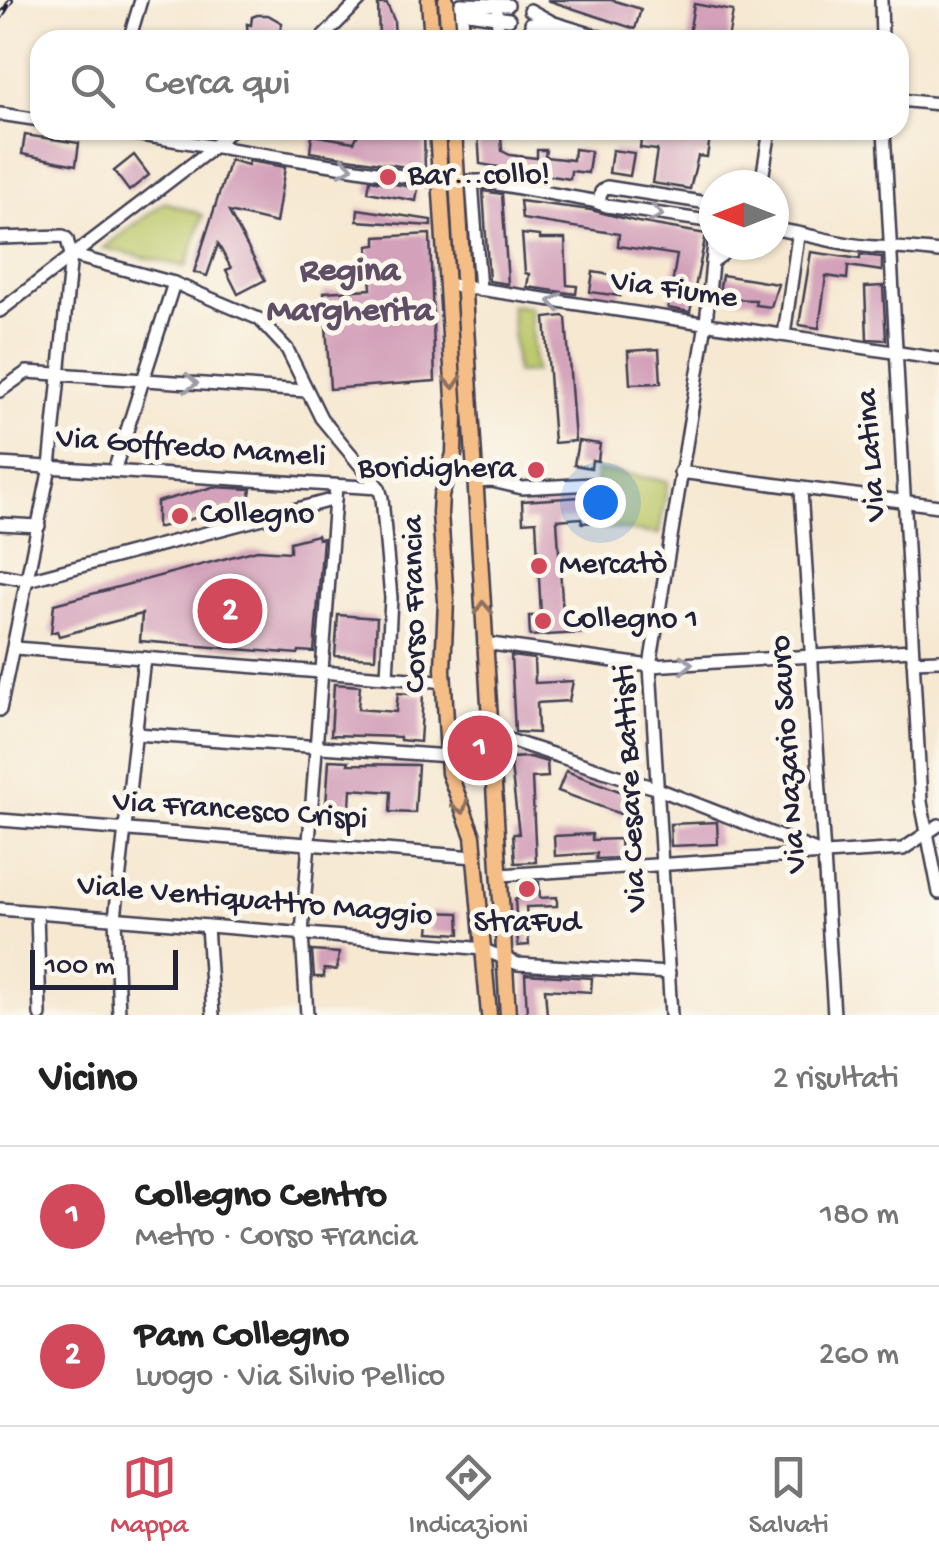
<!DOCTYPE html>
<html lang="it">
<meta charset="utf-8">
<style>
:root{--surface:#fff;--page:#f2f2f2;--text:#222;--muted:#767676;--line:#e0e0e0;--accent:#d1495b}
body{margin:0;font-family:"Gochi Hand",sans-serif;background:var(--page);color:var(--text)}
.compass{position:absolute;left:699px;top:170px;width:90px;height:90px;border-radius:50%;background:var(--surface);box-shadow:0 2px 8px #0004;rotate:270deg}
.scale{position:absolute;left:30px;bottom:25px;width:148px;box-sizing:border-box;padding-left:10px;border:5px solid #22223b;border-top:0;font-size:28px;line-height:35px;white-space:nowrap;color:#22223b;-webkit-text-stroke:8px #fbf7ec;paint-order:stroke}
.you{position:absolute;left:600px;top:502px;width:35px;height:35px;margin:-25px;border:8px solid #fff;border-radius:50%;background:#1a73e8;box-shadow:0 0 0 15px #1a73e833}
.badge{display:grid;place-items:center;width:65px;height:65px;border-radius:50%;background:var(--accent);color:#fff;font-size:32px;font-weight:700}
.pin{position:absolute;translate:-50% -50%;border:5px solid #fff;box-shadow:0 2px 10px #0006}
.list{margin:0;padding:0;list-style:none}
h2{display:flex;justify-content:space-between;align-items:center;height:130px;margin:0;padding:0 40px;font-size:42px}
h2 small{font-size:32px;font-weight:400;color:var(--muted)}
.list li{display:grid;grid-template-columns:65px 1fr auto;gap:30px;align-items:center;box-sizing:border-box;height:140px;padding:0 40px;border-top:2px solid var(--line)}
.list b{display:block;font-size:38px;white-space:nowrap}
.list p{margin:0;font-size:32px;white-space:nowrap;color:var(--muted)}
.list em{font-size:32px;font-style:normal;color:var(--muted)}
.icon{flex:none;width:55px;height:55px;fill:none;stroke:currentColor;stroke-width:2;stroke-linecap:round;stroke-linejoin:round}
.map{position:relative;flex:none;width:939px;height:1015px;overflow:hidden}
.search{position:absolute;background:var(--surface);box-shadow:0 2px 8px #0004;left:30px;right:30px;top:30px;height:110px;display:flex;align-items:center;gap:25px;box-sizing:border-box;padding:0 35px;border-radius:30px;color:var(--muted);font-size:38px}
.sheet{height:410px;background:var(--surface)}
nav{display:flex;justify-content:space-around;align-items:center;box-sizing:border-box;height:140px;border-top:2px solid var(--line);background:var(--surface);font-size:28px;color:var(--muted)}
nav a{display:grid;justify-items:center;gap:5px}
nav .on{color:var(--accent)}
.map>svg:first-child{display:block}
</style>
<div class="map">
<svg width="939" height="1015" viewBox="0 0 939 1015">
<rect width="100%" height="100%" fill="#fbf7ec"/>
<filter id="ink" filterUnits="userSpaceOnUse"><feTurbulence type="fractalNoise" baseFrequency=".01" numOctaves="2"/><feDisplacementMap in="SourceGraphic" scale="20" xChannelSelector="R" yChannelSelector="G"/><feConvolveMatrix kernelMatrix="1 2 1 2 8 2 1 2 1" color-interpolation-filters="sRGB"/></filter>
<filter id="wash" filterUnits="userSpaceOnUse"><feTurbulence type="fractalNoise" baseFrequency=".0048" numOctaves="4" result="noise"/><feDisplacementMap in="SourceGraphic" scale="40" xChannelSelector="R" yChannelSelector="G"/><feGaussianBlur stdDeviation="2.25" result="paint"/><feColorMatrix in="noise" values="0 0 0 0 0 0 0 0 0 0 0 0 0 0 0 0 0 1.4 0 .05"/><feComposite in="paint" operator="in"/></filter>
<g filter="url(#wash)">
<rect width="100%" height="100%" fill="#f6e8d1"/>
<g fill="#bcc869" stroke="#6f7552" stroke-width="2.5">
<polygon points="165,202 203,215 186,267 103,248"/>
<polygon points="511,305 530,307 535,372 516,373"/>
<polygon points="596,470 668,481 659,534 599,527"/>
</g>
<g id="blocks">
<g fill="#d3a1ba">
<polygon points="547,0 612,0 641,9 635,29"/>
<polygon points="378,4 387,4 394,20 395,40 379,39"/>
<polygon points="694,4 733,11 728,40 688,40"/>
<polygon points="257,15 268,15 282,23 279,40 248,40 247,24 251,25 252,17"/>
<polygon points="360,130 424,130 425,170 310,152 312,135 354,142"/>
<polygon points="642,130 711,130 707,157 698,156 690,189 652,183 657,150 640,148"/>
<polygon points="478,131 501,136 502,151 510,155 537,158 537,150 546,150 545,157 573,160 574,149 591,151 588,173 571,171 570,179 480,164"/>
<polygon points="25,135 79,143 76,165 22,154"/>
<polygon points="612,150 634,153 630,176 609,173"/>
<polygon points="134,155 149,175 129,191 114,171"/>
<polygon points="230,160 248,165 249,161 285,167 276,223 229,212 265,280 238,294 226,270 231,268 218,244 207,276 194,272"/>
<polygon points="370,180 418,188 416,201 368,192"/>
<polygon points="483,191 502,194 508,284 489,281"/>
<polygon points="520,201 591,210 638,222 706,234 690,312 668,308 677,255 618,246 619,234 522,219"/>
<polygon points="358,209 431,220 431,226 357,221"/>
<polygon points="430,234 435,381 330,389 324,292 371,289 368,246 376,245 376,237"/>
<polygon points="522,234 540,236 540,239 565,239 567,285 577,286 576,294 527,287 529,274 525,273"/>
<polygon points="811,252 860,259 860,255 882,257 882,271 848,266 847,279 826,276 819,328 799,325"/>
<polygon points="593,272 623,277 620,296 590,292"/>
<polygon points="722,275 778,284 771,307 755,305 756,300 718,299"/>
<polygon points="883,286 886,340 867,339 865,287"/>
<polygon points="563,316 566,318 575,441 554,443 545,318"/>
<polygon points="659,349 661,383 630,384 628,351"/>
<polygon points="578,441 600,444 598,461 592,460 591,468 574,465"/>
<polygon points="213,487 251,489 248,504 157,528 157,502"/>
<polygon points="595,496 596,522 582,523 581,518 557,520 563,615 580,614 581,633 530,636 529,616 541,616 536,521 523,522 522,501"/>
<polygon points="317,535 318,539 323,538 314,652 299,651 298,654 140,641 142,614 59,636 57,631 51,633 54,604 257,550 290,552 290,542"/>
<polygon points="338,615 377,618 375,658 335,656"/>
<polygon points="511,656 534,659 535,683 573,681 569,701 537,703 538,733 515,732"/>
<polygon points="334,684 360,686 358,709 396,712 398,693 423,695 420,742 400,740 400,737 331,735"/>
<polygon points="530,757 547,762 548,777 532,778 536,862 515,863 513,834 519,834 510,758"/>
<polygon points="329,760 349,761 348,764 418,765 415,813 390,812 391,792 351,789 350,808 326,806"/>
<polygon points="566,771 638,798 631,818 558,791"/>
<polygon points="717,822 718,844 671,846 670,824"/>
<polygon points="592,834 592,840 620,839 621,858 596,859 597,853 555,856 554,836"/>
<polygon points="539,882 540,898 557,897 557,906 526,907 529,945 518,946 515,899 524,899 523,883"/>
<polygon points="431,912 459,913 460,934 429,932"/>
<polygon points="312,951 339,953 337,970 324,969 324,977 314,977"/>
<polygon points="525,974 592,978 591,992 545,989 547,1015 527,1015"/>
</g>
</g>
</g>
<g filter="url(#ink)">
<use href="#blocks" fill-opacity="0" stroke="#424052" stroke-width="2.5"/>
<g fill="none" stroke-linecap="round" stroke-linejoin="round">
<g stroke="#424052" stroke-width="16">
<g id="minor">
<polyline points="881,0 882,40"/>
<polyline points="461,4 508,5"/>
<polyline points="461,4 464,40"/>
<polyline points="530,10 554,23 610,40"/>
<polyline points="462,12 509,19"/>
<polyline points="497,14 499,40"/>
<polyline points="531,23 554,23"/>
<polyline points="129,40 141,0"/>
<polyline points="320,40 360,0"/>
<polyline points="899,100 939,104"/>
<polyline points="0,114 40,120"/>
<polyline points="109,130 440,182 480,181 593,201 607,206 714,222"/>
<polyline points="884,130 921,802 939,893"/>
<polyline points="472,181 480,290"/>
<polyline points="761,185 770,130"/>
<polyline points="599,203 601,192 607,187 714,204"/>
<path d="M774,229C807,233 841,246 876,247C897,248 917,249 939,252"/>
<polyline points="0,238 63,236 67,239 71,255 50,467 0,710"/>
<polyline points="71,255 174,283 259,319 287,349 321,418 379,488 382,498 391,598 387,677"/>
<polyline points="712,262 722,255 723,245"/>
<polyline points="446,284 939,359"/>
<polyline points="0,311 205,154 231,130"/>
<polyline points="784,335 798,236"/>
<polyline points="0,391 27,372 306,391"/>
<polyline points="0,464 379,488"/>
<polyline points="114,471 174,283"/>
<polyline points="680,472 939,506"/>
<polyline points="476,482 492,481 522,488 592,484"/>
<polyline points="801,490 834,1015"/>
<polyline points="0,524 39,526"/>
<polyline points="0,575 28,580 335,499"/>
<polyline points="484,643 650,666 912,650"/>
<polyline points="15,648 436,681"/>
<polyline points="913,661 939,660"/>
<polyline points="136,734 449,756"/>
<polyline points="491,734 658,789 819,852"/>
<polyline points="0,820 475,857"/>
<polyline points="500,875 903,849 939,825"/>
<polyline points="0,909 454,946 482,949 518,964 669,973"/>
<polyline points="37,912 40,1015"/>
<polyline points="207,926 213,1015"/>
<polyline points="119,1015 115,918 144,658"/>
<polyline points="307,1015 302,934 336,486"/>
<polyline points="671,1015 650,666 706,323 714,243"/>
</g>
</g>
<g stroke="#424052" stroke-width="19">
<g id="major">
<polyline points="429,0 432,40"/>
<polyline points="446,0 449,40"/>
<polyline points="437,130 455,414 454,454 441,496 440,513 446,601 443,669 449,773 473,836 489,1015"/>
<polyline points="454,130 508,1015"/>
</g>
</g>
<use href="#minor" stroke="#fff" stroke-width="11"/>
<use href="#major" stroke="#f6be87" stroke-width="14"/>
<g stroke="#22223b" stroke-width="6">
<polyline id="rail" points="0,18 11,0"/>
</g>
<use href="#rail" stroke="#fbf7ec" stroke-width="2.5" stroke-dasharray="8" stroke-linecap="butt"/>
</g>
<defs><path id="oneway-chevron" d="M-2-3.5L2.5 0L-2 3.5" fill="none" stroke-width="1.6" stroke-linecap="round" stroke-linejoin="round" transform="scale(2.5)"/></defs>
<g stroke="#9c9ca7">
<use href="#oneway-chevron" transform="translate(346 167) rotate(9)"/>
<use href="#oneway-chevron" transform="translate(656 214) rotate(9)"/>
<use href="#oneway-chevron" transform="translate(555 302) rotate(-172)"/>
<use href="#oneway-chevron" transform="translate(191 383) rotate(4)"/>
<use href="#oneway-chevron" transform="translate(686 664) rotate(-3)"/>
</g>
<g stroke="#8c7061">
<use href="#oneway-chevron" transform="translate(453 382) rotate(86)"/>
<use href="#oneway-chevron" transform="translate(483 608) rotate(-93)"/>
<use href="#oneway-chevron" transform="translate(461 807) rotate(69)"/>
</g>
</g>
<g fill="#d1495b" stroke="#fbf7ec" stroke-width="4">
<circle cx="388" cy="177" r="10"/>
<circle cx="536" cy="470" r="10"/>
<circle cx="180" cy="516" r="10"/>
<circle cx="539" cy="566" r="10"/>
<circle cx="543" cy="621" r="10"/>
<circle cx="527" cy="889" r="10"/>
</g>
<g text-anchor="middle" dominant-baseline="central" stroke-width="10" stroke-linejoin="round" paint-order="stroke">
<g font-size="32" fill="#22223b" stroke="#fbf7ec" text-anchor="start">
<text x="408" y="177">Bar...collo!</text>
<text x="516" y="470" text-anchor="end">Boridighera</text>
<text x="200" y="516">Collegno</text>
<text x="559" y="566">Mercatò</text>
<text x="563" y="621">Collegno 1</text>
<text x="527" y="924" text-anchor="middle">StraFud</text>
</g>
<g font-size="32" fill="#22223b" stroke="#fbf7ec">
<text transform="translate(674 291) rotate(8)">Via Fiume</text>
<text transform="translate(191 449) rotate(4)">Via Goffredo Mameli</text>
<text transform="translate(873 455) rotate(-94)">Via Latina</text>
<text transform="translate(416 604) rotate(-91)">Corso Francia</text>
<text transform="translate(790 754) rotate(-94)">Via Nazario Sauro</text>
<text transform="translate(632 788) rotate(-93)">Via Cesare Battisti</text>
<text transform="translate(240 812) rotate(4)">Via Francesco Crispi</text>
<text transform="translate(255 902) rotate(5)">Viale Ventiquattro Maggio</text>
</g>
<g font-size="35" font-weight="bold" fill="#604e67" stroke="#fbf7ec">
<text x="350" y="272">Regina<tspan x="350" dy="40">Margherita</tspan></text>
</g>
</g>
</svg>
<svg class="compass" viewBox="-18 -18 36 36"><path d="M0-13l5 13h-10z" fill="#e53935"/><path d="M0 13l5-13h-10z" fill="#767676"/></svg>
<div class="scale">100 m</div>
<div class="you"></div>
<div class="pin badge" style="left:480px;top:748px">1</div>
<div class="pin badge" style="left:230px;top:611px">2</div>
<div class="search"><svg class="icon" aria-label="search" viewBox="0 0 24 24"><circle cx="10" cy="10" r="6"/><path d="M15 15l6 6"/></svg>Cerca qui</div>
</div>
<section class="sheet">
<h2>Vicino<small>2 risultati</small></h2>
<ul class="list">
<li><span class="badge">1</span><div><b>Collegno Centro</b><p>Metro · Corso Francia</p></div><em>180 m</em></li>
<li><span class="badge">2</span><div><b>Pam Collegno</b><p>Luogo · Via Silvio Pellico</p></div><em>260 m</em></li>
</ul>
</section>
<nav>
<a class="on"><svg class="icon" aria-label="map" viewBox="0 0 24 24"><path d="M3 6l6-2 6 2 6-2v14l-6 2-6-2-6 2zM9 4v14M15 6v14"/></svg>Mappa</a>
<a><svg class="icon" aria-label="directions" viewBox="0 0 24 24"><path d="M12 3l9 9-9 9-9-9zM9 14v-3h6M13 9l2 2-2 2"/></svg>Indicazioni</a>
<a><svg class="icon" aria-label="saved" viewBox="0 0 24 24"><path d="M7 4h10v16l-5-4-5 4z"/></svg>Salvati</a>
</nav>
